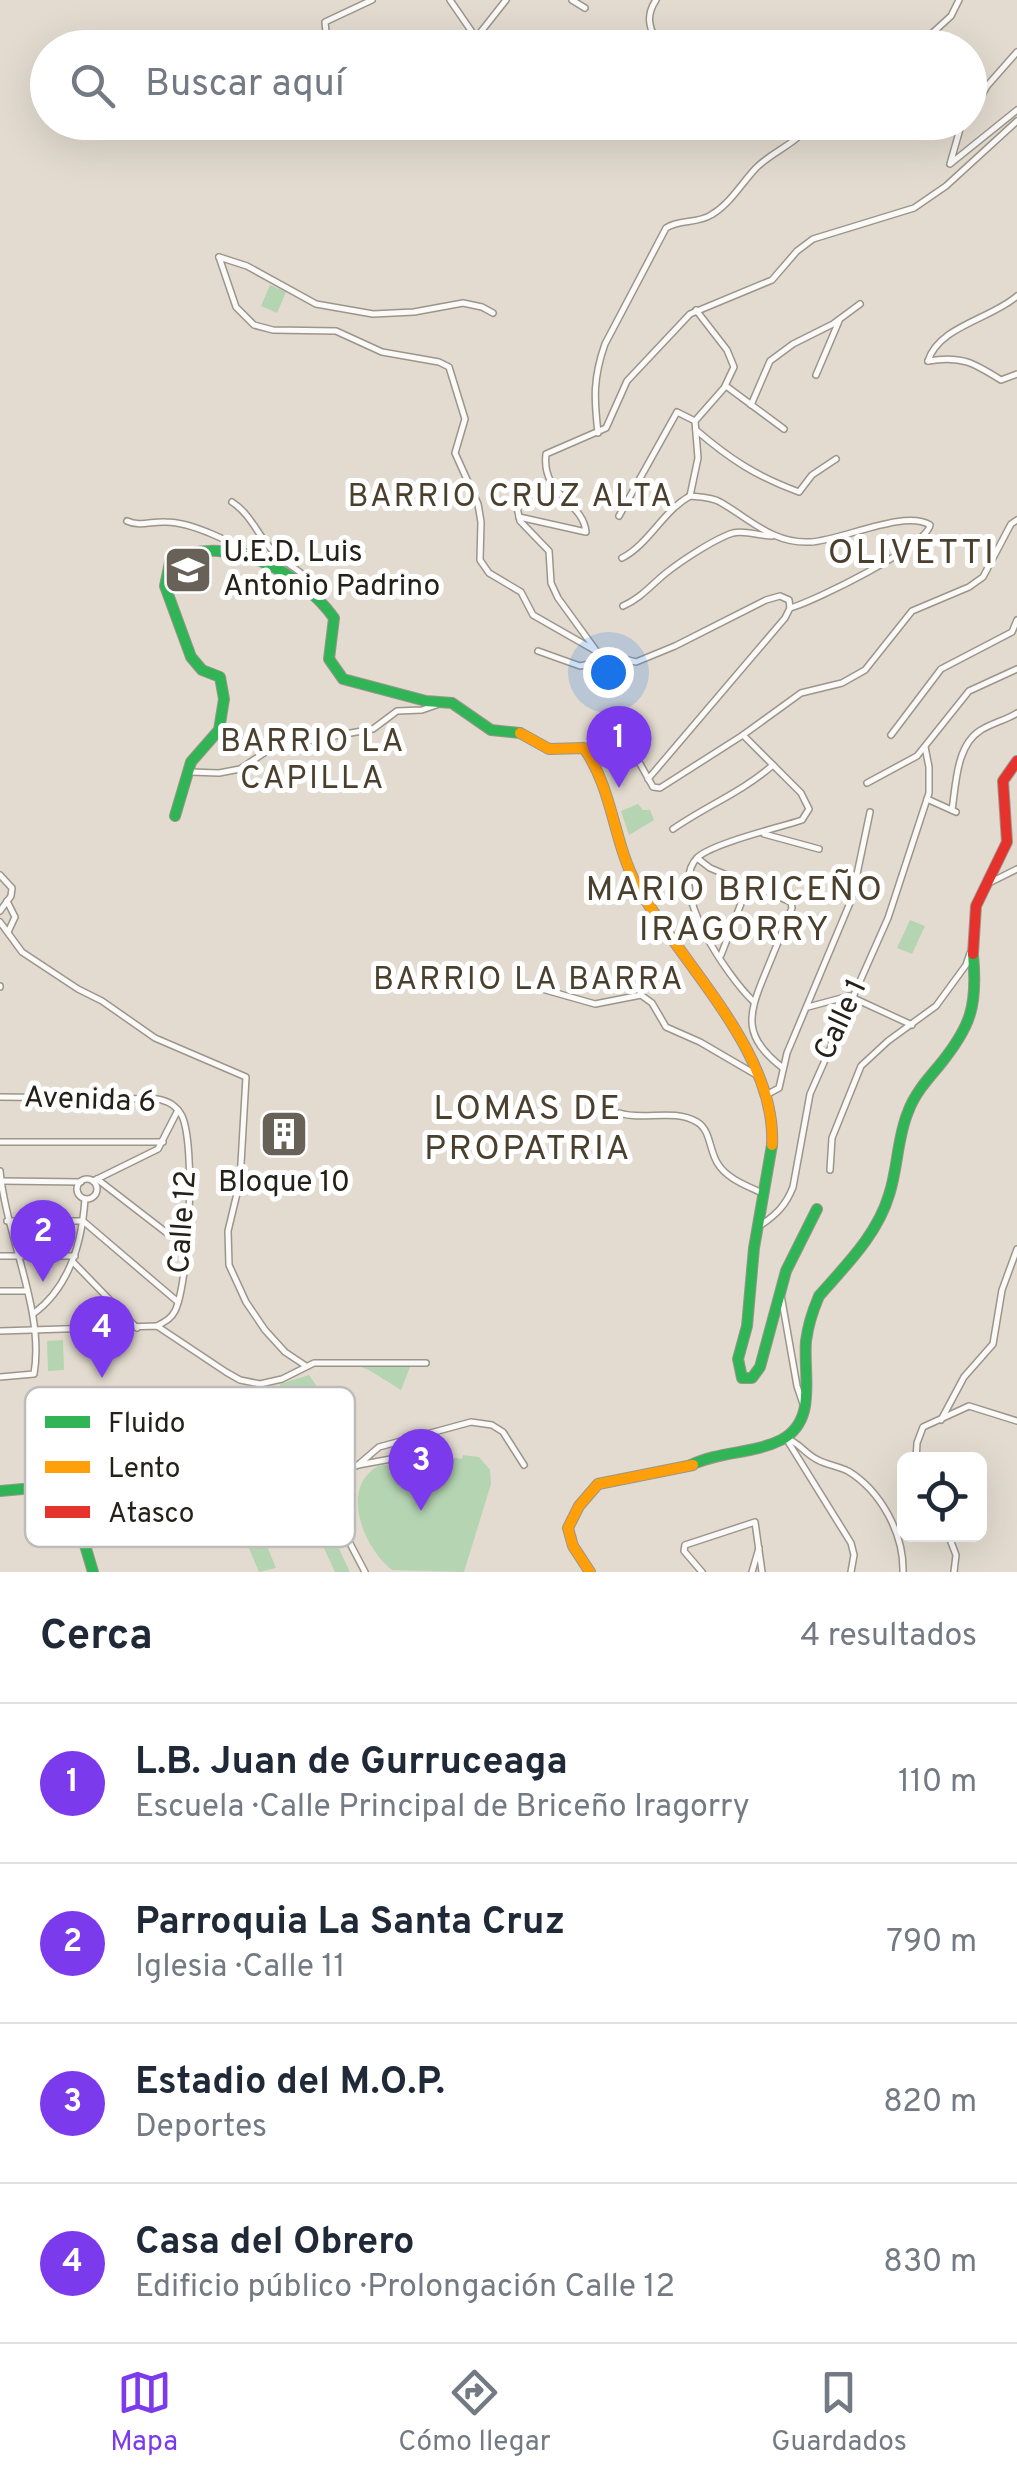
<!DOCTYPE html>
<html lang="es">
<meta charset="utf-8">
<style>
:root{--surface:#fff;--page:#f6f6f7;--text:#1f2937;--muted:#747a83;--line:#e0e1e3;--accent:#7c3aed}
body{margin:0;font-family:Overpass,sans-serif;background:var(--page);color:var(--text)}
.controls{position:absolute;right:30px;bottom:30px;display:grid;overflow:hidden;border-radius:15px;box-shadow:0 10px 40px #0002}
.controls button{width:90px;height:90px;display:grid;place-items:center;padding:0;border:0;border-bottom:2px solid var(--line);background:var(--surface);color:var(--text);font:50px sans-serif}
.you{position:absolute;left:608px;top:672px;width:35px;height:35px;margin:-25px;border:8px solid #fff;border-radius:50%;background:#1a73e8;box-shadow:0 0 0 15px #1a73e833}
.badge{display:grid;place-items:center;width:65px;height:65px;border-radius:50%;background:var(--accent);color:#fff;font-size:32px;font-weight:700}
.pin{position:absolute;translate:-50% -82px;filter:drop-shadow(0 2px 5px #0008)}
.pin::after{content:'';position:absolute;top:52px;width:35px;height:30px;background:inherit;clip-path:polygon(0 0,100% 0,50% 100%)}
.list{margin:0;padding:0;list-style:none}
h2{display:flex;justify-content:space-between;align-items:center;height:130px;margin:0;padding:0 40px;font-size:42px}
h2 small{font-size:32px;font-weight:400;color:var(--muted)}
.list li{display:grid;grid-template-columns:65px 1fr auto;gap:30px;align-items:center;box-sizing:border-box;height:160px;padding:0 40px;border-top:2px solid var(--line)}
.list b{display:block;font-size:38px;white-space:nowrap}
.list p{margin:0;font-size:32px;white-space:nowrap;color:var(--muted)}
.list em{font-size:32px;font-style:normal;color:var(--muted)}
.icon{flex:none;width:55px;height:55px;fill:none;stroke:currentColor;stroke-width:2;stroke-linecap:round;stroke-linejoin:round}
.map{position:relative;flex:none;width:1017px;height:1572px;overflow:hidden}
.search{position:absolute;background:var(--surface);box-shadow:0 10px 40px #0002;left:30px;right:30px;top:30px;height:110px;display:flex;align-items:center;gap:25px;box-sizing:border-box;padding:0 35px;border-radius:55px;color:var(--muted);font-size:38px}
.sheet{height:770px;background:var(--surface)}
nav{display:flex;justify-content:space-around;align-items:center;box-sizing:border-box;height:140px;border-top:2px solid var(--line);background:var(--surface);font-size:28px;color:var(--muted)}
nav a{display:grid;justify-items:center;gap:5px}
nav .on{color:var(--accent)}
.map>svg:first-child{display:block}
</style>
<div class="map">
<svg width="1017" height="1572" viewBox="0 0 1017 1572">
<defs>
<pattern id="grass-tufts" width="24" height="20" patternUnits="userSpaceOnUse" patternTransform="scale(2.5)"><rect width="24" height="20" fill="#b5d4b2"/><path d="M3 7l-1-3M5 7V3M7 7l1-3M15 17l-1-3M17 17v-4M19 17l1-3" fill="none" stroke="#9cb698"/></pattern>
</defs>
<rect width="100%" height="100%" fill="#e3dbcf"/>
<polygon fill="url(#grass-tufts)" points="299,1469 306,1478 350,1572 335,1572 299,1494 218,1496 206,1486"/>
<g fill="#b5d4b2">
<polygon points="270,285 286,292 277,313 261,306"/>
<polygon points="638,804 643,810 650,810 654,820 629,835 621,811"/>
<polygon points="910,920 925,926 912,954 897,948"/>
<polygon points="63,1340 64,1370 48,1371 47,1341"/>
<polygon points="352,1364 410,1367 401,1390 369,1370"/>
<polygon points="309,1375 332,1409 317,1418 320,1437 316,1438 308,1387 279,1390 280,1384"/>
<path d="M463,1455L479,1457L490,1470L491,1484L464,1572L392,1570C365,1549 338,1489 378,1466L443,1456L462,1459Z"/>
<polygon points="264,1539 276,1568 259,1572 248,1546"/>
</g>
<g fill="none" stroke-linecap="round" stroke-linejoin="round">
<g stroke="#9b958b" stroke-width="8">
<g id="street">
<polyline points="450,0 483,48"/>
<polyline points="572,0 585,8"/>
<path d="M656,0C644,18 651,29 658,48"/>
<polyline points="476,38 506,0"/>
<polyline points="312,48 313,44 327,42 325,22 372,0"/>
<polyline points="916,48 951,16 959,0"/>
<polyline points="970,116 987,86 1017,52"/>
<polyline points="541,122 548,131"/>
<polyline points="962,122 950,164 1017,110"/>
<polyline points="219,257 236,307 254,325 273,330 336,331 382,352 439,362 449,367 465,419 455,453 478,504 481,522 480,560 489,573 521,592 533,615 596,651 636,662 675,646 766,600 780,596 789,600 790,608 785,618 648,779"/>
<polyline points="219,257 247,266 316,304 373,314 414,312 463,303 482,307 493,313"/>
<path d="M928,361C939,326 991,319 1017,296"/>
<path d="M928,361C961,355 974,363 1001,380L1017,374"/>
<polyline points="816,375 839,321"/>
<polyline points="726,386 784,429"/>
<polyline points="751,405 770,361 793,344 833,324 860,304"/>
<path d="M696,430C731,460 756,476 799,492L812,475L836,459"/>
<path d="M598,433C594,398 593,378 605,344L666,228C679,219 697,224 711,215C730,204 741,184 756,168C774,150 796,145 811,122"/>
<path d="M690,496C700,497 712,497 720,502C750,519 773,544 810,542C841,541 904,509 930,525C927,546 815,601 790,608"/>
<polyline points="690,496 698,458 695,421 724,388 734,367 727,350 696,310"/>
<path d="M232,502C252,515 258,537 275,553C291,569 307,571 316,593"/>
<polyline points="516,503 520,521 549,551 551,583 558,598 595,649"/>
<polyline points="619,516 677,412 695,421"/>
<path d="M519,517L586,532C583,501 541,496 546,454L606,428L627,381L690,314L772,280L797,251L813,239L914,208L946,186L1017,121"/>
<path d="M127,521C140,527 152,521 166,522C189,522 237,542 253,559"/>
<path d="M622,558C649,544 663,511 690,496"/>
<path d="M623,606C641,598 651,585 666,573C681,561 716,538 733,533C745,530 759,536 772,536"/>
<polyline points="538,651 580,666 612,659"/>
<path d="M743,735L801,793L809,809L802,820C778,828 714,843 698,857C665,888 729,978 753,1001"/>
<polyline points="891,735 941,669 1012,632 1017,620"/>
<polyline points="634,753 653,787 660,788 743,735 801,693 842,683 865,670 912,611 969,587 983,577 1011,524 1017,520"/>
<polyline points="190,772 219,773 240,769 273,747 373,729 397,711 422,710 442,703"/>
<polyline points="867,783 917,756 969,691 1017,669"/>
<polyline points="927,799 956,812"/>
<path d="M952,810C956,785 956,745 981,730C992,723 1006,720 1017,713"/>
<path d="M673,829C706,806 742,792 773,765"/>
<polyline points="764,834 819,849"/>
<path d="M697,858L710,868L791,902L792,908C783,930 774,952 765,974C747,1017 743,1037 783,1068"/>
<polyline points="0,875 12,888 11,896 0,911"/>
<polyline points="989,883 1017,869"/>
<polyline points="7,901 15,917 8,932"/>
<polyline points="0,922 22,952 78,989 102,1001 155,1038 246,1077 240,1181 228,1231 229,1265 246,1302 265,1330 285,1352 306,1366"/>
<polyline points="721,955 749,883"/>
<polyline points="0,986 0,987"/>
<polyline points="542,989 595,1004 641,995 652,1003 666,1027 700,1042 760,1077"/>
<polyline points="808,1007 849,996 912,1025"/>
<polyline points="768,1094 779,1088 787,1053 852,898 870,812"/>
<path d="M0,1097L157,1099C168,1101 176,1105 182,1116C196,1146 189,1282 175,1311C171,1319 164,1322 157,1326"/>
<path d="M619,1113C644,1121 673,1108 697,1122C711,1130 709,1151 718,1164C727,1179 748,1186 764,1194"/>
<polyline points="0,1142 163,1142"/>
<polyline points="830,1170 832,1138 861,1066 888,1041 936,1006 966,965 970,953"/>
<path d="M0,1171C6,1236 45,1311 34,1374L0,1377"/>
<polyline points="97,1179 185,1247"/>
<circle cx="87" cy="1189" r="10"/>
<polyline points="1,1181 81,1182"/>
<polyline points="93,1181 158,1149 178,1110"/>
<polyline points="7,1221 83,1221 178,1302"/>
<path d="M761,1225C777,1214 786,1205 793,1187L810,1094L888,918L929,793V767L925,747"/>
<polyline points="0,1256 75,1256"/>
<polyline points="73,1262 137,1328"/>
<polyline points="0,1291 27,1291"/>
<polyline points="781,1295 797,1386 804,1407"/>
<path d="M33,1314C70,1287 82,1242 85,1199"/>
<polyline points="0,1331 157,1326 226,1372 240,1380 260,1384 282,1379 314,1363 426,1363"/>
<polyline points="941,1420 964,1377 993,1344 1002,1290 1017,1249"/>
<path d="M786,1438C800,1443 805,1454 818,1460C827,1465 838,1466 848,1471C881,1491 904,1534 903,1572"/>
<polyline points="787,1440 851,1543 854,1555 851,1572"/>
<polyline points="916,1460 917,1443 923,1427 969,1406 1017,1421"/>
<polyline points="358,1465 424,1453"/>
<polyline points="313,1473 365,1572"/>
<polyline points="67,1485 63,1472 114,1460 213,1479 294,1466 309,1473 346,1470 358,1465 379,1447 471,1422 492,1425 503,1432 524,1465"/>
<polyline points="36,1486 30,1462 51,1436"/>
<polyline points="948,1534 956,1555 954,1572"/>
<polyline points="702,1572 684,1551 685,1545 755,1522 762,1572"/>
<polyline points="752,1572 759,1548"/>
</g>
</g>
<g stroke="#9b958b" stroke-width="12">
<g id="fast">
<path d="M175,816L191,762L219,730L224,699L220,677L202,670L191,657L165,586L170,562C224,530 301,572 334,618L329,659L343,679L426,701L452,703L491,730L520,733"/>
<polyline points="772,1145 754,1248 747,1326 738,1359 742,1378 752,1378 760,1367 786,1271 817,1209"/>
<path d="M691,1465C720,1451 753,1454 781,1440C818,1421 803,1375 806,1341C808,1325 813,1310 819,1296C846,1265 877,1235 889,1195C898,1168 897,1138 908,1112C914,1095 926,1081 938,1067C971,1027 978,1006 973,954"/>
<polyline points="0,1491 67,1485 93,1572"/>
</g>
</g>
<g stroke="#9b958b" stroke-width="12">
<g id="slow">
<path d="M520,733L549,749L584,748C613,790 613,840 636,884C680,963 777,1052 772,1145"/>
<polyline points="590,1572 573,1546 568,1528 579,1506 598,1484 693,1465"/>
</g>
</g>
<g stroke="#9b958b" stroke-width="12">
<polyline id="jam" points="973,954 976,906 1007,842 1003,781 1017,761"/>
</g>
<use href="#street" stroke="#fbfaf8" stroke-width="5"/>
<use href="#fast" stroke="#30b455" stroke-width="10"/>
<use href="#slow" stroke="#ff9f0a" stroke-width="10"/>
<use href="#jam" stroke="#e5322d" stroke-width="10"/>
</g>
<defs>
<g id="school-square" transform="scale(2.5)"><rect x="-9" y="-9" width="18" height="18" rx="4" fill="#686158" stroke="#fff"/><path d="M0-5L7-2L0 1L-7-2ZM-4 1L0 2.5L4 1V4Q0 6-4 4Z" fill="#fff"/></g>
<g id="building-square" transform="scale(2.5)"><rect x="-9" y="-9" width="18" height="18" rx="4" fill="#686158" stroke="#fff"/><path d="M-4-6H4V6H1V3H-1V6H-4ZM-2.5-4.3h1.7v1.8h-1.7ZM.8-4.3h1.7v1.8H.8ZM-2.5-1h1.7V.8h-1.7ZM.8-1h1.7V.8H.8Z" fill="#fff"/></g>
</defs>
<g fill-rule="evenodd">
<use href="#school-square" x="188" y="570"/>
<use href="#building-square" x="284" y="1134"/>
</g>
<g text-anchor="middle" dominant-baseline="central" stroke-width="10" stroke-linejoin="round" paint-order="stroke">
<g font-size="30" fill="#252018" stroke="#fff" text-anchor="start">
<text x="223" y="553">U.E.D. Luis<tspan x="223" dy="34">Antonio Padrino</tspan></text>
<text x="284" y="1183" text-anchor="middle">Bloque 10</text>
</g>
<g font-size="30" fill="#252018" stroke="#fff">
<text transform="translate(842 1020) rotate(-65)">Calle 1</text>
<text transform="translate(90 1101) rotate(2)">Avenida 6</text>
<text transform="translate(184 1222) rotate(-86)">Calle 12</text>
</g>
<g font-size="32" letter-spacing="2.5" fill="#4b402e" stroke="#fff">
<text x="511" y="498">BARRIO CRUZ ALTA</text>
<text x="313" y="743">BARRIO LA<tspan x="313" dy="37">CAPILLA</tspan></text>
<text x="529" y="981">BARRIO LA BARRA</text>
</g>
<g font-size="35" letter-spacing="2.5" fill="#4b402e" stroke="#fff">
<text x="912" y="554">OLIVETTI</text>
<text x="735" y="891">MARIO BRICEÑO<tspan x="735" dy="40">IRAGORRY</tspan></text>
<text x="528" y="1110">LOMAS DE<tspan x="528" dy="40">PROPATRIA</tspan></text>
</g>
</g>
<rect x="25" y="1387" width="330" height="160" rx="15" fill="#fff" stroke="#bebcba" stroke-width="2.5"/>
<rect x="45" y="1416" width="45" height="12" fill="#30b455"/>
<rect x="45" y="1461" width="45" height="12" fill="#ff9f0a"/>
<rect x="45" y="1506" width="45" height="12" fill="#e5322d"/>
<g font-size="28" fill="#252018">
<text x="108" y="1432">Fluido</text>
<text x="108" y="1477">Lento</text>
<text x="108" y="1522">Atasco</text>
</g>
</svg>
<div class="controls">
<button><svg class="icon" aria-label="locate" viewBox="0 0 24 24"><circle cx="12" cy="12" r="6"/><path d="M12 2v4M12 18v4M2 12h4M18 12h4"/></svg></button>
</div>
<div class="you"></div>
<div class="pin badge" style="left:619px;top:788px">1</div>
<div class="pin badge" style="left:43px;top:1282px">2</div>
<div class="pin badge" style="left:421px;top:1511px">3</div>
<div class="pin badge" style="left:102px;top:1378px">4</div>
<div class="search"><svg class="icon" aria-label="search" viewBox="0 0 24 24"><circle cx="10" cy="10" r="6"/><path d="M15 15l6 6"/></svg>Buscar aquí</div>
</div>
<section class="sheet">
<h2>Cerca<small>4 resultados</small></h2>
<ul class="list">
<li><span class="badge">1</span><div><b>L.B. Juan de Gurruceaga</b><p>Escuela · Calle Principal de Briceño Iragorry</p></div><em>110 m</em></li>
<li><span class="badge">2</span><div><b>Parroquia La Santa Cruz</b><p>Iglesia · Calle 11</p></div><em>790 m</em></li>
<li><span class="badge">3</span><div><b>Estadio del M.O.P.</b><p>Deportes</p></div><em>820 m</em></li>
<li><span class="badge">4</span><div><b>Casa del Obrero</b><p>Edificio público · Prolongación Calle 12</p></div><em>830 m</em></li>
</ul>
</section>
<nav>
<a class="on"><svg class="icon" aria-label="map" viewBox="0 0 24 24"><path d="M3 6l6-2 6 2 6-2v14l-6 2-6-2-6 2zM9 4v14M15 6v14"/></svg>Mapa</a>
<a><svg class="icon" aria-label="directions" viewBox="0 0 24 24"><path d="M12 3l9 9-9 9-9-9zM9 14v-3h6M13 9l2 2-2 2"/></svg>Cómo llegar</a>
<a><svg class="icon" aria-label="saved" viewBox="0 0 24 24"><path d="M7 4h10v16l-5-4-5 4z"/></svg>Guardados</a>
</nav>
